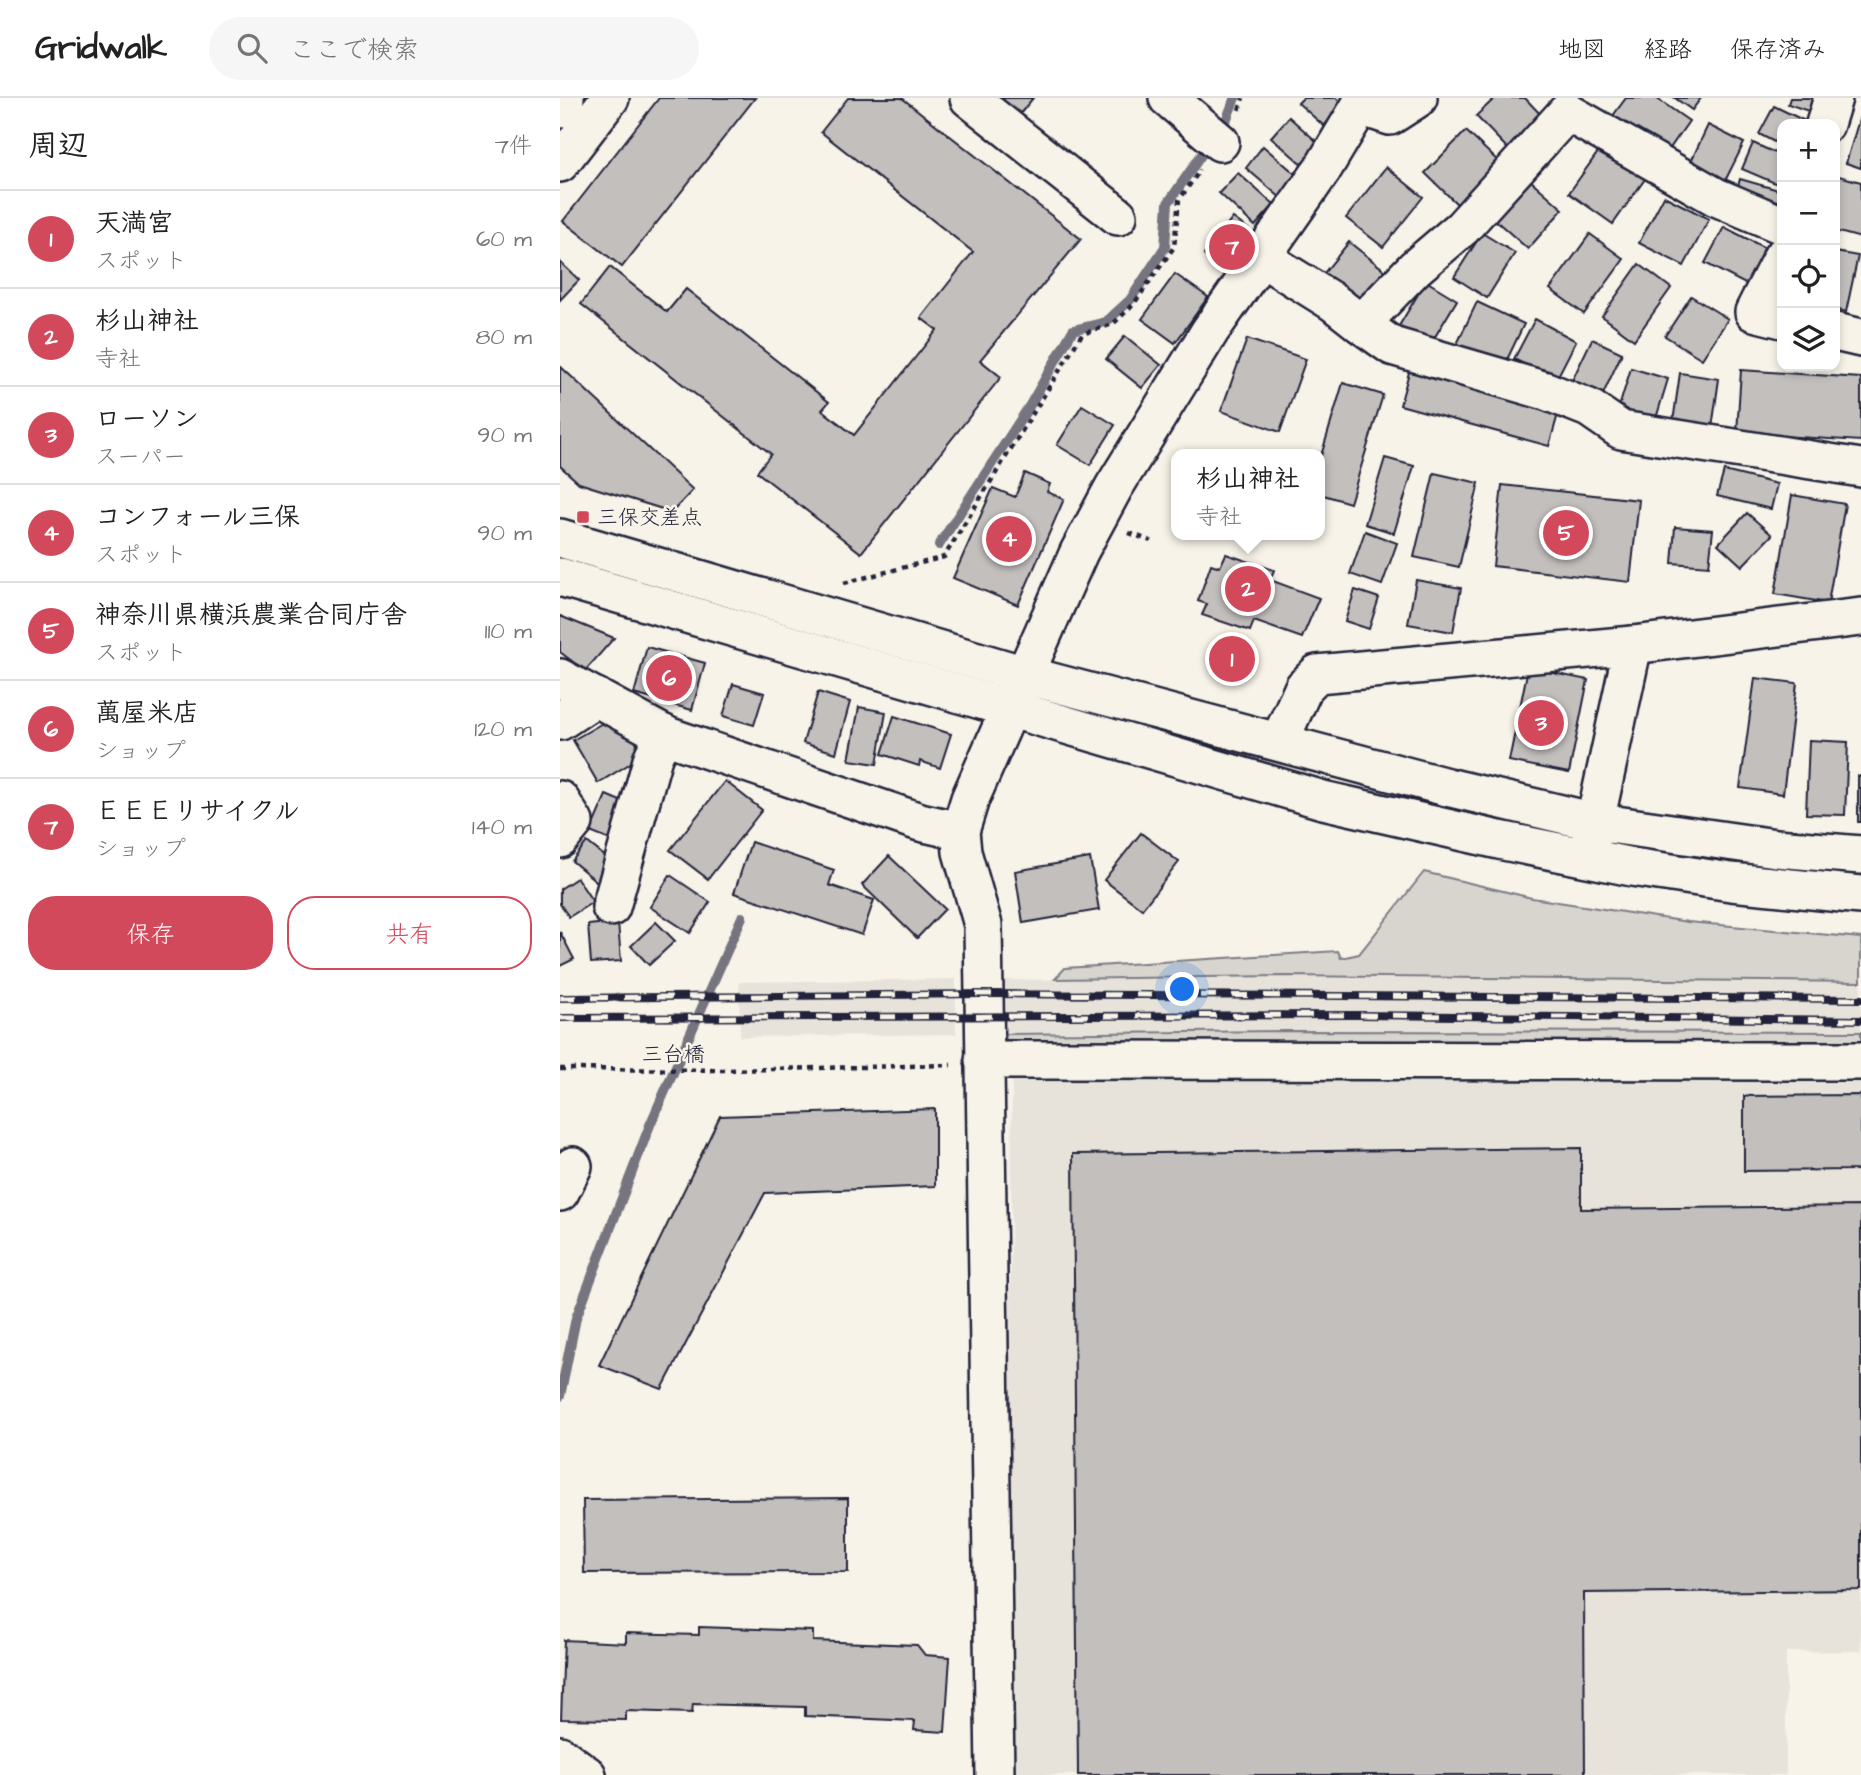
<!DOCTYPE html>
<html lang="ja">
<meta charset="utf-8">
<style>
:root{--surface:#fff;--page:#f6f6f6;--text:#222;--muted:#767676;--line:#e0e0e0;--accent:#d1495b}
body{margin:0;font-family:"Architects Daughter","Klee One",sans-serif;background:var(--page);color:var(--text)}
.controls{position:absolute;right:21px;top:21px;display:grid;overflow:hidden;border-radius:14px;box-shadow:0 4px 10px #0003}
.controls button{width:63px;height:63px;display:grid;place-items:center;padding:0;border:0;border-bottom:2px solid var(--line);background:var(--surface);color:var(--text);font:35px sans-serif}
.you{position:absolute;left:623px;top:892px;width:24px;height:24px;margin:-18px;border:5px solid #fff;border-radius:50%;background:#1a73e8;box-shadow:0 0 0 10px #1a73e833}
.badge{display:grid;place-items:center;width:46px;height:46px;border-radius:50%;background:var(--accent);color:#fff;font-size:23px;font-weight:700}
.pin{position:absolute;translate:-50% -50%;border:4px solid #fff;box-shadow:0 2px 7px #0006}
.popup{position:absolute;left:611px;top:351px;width:154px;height:91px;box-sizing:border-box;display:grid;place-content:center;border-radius:14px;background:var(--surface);filter:drop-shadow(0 2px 5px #0005);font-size:23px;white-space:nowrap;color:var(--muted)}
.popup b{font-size:26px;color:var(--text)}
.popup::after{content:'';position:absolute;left:50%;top:100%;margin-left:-14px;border:14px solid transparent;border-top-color:var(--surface)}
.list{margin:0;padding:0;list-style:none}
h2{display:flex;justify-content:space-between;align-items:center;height:91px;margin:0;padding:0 28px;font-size:30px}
h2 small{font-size:23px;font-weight:400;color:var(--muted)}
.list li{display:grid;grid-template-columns:46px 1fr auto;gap:21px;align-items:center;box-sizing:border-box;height:98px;padding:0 28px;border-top:2px solid var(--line)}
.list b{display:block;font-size:26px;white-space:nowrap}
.list p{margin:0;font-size:23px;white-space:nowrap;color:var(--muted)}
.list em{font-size:23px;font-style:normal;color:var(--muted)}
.actions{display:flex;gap:14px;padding:21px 28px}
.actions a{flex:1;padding:16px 0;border:2px solid var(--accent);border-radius:28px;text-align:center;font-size:24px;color:var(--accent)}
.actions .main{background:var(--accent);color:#fff}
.icon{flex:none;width:38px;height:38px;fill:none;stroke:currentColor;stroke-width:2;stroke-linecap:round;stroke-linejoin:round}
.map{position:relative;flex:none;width:1301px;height:1677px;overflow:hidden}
header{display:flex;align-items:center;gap:42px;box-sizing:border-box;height:98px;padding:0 35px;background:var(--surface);border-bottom:2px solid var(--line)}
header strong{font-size:33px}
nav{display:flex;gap:38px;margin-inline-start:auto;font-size:24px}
.search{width:490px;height:63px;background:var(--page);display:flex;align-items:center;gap:18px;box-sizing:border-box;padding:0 24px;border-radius:38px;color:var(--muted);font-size:26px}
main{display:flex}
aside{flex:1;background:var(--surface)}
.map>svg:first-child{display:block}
</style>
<header>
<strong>Gridwalk</strong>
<div class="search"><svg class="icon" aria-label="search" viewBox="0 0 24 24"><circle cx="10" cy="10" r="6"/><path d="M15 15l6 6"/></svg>ここで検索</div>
<nav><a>地図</a><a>経路</a><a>保存済み</a></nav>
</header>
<main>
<aside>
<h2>周辺<small>7件</small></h2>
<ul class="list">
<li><span class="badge">1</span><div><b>天満宮</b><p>スポット</p></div><em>60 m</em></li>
<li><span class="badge">2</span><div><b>杉山神社</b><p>寺社</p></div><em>80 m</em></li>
<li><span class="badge">3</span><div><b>ローソン</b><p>スーパー</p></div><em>90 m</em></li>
<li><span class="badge">4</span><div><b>コンフォール三保</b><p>スポット</p></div><em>90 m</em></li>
<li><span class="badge">5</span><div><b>神奈川県横浜農業合同庁舎</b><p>スポット</p></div><em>110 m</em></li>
<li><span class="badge">6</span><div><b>萬屋米店</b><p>ショップ</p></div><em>120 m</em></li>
<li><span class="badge">7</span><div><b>ＥＥＥリサイクル</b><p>ショップ</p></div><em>140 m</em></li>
</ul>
<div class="actions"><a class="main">保存</a><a>共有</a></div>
</aside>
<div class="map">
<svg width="1301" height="1677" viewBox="0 0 1301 1677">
<rect width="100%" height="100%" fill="#f7f3e8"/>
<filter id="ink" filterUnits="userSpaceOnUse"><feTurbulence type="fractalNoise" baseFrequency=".0143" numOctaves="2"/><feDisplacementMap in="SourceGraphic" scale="14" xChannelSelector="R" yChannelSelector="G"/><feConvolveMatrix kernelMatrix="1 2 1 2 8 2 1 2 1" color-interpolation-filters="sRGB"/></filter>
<g filter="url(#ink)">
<g fill="#e7e3db">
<polygon points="725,878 1301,884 1301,934 725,933 446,936 444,882"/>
<polygon points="396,881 396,936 180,939 179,884"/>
<polygon points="452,974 1301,977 1301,1553 1226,1554 1226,1677 447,1677"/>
</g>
<g fill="#d8d5cf" stroke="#7d7c85" stroke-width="2">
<polygon points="864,774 972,800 1128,824 1301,840 1301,884 725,878 495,881 505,870 778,853 781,860 799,856"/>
<polygon points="725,933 1301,934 1301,948 445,946 446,936"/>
</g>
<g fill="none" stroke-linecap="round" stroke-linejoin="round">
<g stroke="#76747f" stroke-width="10">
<polyline points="379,447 470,307 513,232 546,224 570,202 605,149 608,105 667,20 675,0"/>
<polyline points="0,1298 16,1220 90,1027 182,819"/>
</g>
</g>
<g fill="#c2bfbd" stroke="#22223b" stroke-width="2">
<polygon points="99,0 195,0 62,169 3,123"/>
<polygon points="288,0 342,0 521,141 420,262 441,279 301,455 197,374 211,356 21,206 50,169 107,214 126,191 269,304 262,312 294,337 377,232 361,220 413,154 261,34"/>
<polygon points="440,0 473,0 460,16"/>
<polygon points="743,0 776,0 783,6 764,28 738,5"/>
<polygon points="935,0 965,0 983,19 949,52 916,18"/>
<polygon points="1066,0 1096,0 1129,23 1106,56 1052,19"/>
<polygon points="1115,0 1141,0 1132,12"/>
<polygon points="1230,0 1262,0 1257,16 1228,6"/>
<polygon points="1214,8 1251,26 1222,26 1222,48 1199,36"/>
<polygon points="1301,15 1301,70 1286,65"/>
<polygon points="729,19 764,50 746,70 711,39"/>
<polygon points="1148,27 1184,45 1160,93 1125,76"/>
<polygon points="906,33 940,65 899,108 865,75"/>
<polygon points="1193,45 1222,58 1222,88 1182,71"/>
<polygon points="703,48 739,79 722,101 686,70"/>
<polygon points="1041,50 1085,81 1053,126 1009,95"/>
<polygon points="826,69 863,99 823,149 786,120"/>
<polygon points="678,75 714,107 695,128 659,95"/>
<polygon points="1275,77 1301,84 1301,140 1275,133"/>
<polygon points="1180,81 1222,93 1222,107 1174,102"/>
<polygon points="970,82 1003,111 968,151 935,122"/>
<polygon points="1104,98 1149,121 1124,168 1079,145"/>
<polygon points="673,120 700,140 670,178 644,157"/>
<polygon points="1164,129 1209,152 1189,188 1145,165"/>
<polygon points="922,135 955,155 927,200 894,179"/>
<polygon points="1030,136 1064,161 1024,216 990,191"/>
<polygon points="789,144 828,175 799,210 760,180"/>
<polygon points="1275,154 1298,158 1286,214 1275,211"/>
<polygon points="0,164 19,182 0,202"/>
<polygon points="1079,166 1111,190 1074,242 1042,218"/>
<polygon points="615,176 648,199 615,245 582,221"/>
<polygon points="866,183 897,202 870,247 839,228"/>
<polygon points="1131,198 1168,221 1142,261 1105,238"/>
<polygon points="917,204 964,226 944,268 897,246"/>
<polygon points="975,221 1016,243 996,282 954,261"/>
<polygon points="565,238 601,267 582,290 546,261"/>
<polygon points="687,241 746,261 720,334 661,313"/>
<polygon points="1032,241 1062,255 1039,305 1008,291"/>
<polygon points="851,267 1000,309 989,348 840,307"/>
<polygon points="0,268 133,392 112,414 19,385 0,368"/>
<polygon points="1071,270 1108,281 1094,327 1057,316"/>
<polygon points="1181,272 1301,280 1301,343 1177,335"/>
<polygon points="1120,275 1159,281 1151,337 1112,331"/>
<polygon points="783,285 823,297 790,405 760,396 760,361"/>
<polygon points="522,307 555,327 530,367 497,347"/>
<polygon points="825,360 854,368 834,435 805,426"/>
<polygon points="1164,373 1217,386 1211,411 1157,398"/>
<polygon points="465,375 490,386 487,394 504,401 458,507 393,480 433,390 455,399"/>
<polygon points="874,375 919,385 899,469 854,459"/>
<polygon points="942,387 1079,402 1070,484 933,468"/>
<polygon points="1232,397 1285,406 1268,505 1215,496"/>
<polygon points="1187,415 1212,437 1182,468 1158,446"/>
<polygon points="1115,429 1153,432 1149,468 1112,465"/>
<polygon points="805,433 837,445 822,487 790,476"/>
<polygon points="666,456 714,472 710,482 759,500 742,540 694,523 690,533 642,517 647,506 638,503 651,466 660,469"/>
<polygon points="856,482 901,490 893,534 848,526"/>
<polygon points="795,492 819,500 809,531 785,523"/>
<polygon points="0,518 54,540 25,573 0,554"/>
<polygon points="87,549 145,565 132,612 74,596"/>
<polygon points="968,570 1028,582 1009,675 949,663"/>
<polygon points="1195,580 1237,585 1223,696 1180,690"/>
<polygon points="173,586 204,595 194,627 163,618"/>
<polygon points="258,594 290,604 276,655 243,645"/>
<polygon points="299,609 326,614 317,666 289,662"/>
<polygon points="60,615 84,657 38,685 13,642"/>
<polygon points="334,618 391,636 380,670 360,663 359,668 322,656"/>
<polygon points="1249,642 1288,644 1285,717 1246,716"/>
<rect x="1298" y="678" width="3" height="46"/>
<polygon points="165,683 202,712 148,781 110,752"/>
<polygon points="46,697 70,707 55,744 30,734"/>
<polygon points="581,735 619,764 582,811 544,782"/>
<polygon points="27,744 57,768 41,787 12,763"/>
<polygon points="191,744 274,772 269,787 314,802 302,837 174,795"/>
<polygon points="329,758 385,811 357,840 302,787"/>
<polygon points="530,760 539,812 463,825 455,773"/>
<polygon points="110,777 150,804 130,835 90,809"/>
<polygon points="17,780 33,804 9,819 0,806 0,791"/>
<polygon points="58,824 61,863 31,865 28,827"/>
<polygon points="96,824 115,843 89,867 71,848"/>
<polygon points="0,834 14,861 0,868"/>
<polygon points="1301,997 1301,1072 1184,1073 1184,998"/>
<polygon points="375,1011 375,1088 205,1095 102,1291 39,1267 160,1018"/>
<polygon points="1021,1050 1021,1111 1301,1108 1301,1492 1024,1495 1025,1677 518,1677 513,1056"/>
<polygon points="288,1400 288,1474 24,1475 23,1402"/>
<polygon points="139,1529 253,1533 253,1543 357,1547 365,1557 390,1559 385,1634 354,1632 355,1623 245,1618 245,1609 133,1606 132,1615 66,1613 66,1622 1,1621 4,1542 66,1545 66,1535 139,1537"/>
</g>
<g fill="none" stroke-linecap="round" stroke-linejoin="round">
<g stroke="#22223b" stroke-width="42">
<g id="minor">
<polyline points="409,0 558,118"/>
<polyline points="608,0 660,44"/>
<polyline points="800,8 830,18 858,0"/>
<polyline points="0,11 5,0"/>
<polyline points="1265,26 1273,0"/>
<polyline points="0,65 50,0"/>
<polyline points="1222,127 1156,99 1007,14 902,130 855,170 801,226 832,248 986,293 1029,310 1061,332 1301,370"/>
<polyline points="701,159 773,204 801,226"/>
<polyline points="1222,159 1194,214 1222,221"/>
<polyline points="1275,234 1301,240"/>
<polyline points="0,440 465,577 887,689 1035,724 1216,750 1301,757"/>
<polyline points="0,479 763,702 939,742 1072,769 1171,784 1301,797"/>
<polyline points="0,580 107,638 360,724 400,733"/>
<polyline points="0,623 36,599"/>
<polyline points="720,642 744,589 757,576 1073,547 1301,519"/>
<polyline points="0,702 14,724 0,741"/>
<polyline points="1030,747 1073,547"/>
<polyline points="51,809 93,659 104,636"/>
<polyline points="424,962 1301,963"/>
<polyline points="0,1094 13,1068"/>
<polyline points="0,1657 27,1677"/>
<polyline points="435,1677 423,827 402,754 400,733 410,701 519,454 554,389 650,233 762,72 805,0"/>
</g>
</g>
<g stroke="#22223b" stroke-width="4.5" stroke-dasharray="5 5" stroke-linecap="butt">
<polyline points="679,12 683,0"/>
<polyline points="569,435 591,443"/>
<polyline points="284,485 384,459 522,236 553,226 573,207 614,149 619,102 640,72"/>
<polyline points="0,971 168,972 391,967"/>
</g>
<use href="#minor" stroke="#f7f3e8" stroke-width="37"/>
<g stroke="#22223b" stroke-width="8">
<g id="rail">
<polyline points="0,900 424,896 1301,901"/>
<polyline points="0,920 796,917 1301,922"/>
</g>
</g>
<use href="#rail" stroke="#f7f3e8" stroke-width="5" stroke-dasharray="16" stroke-linecap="butt"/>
</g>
</g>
<rect fill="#d1495b" stroke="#f7f3e8" stroke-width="2.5" x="16" y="412" width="14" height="14" rx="3.5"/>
<g text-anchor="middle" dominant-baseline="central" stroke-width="5" stroke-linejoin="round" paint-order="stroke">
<g font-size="21" fill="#22223b" stroke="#f7f3e8" text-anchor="start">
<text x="37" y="419">三保交差点</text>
</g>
<g font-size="21" fill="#22223b" stroke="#f7f3e8">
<text x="113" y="956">三台橋</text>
</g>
</g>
</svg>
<div class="controls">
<button>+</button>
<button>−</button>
<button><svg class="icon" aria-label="locate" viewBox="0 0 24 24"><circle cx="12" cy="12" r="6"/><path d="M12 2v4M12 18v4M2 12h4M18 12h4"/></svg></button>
<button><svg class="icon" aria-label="layers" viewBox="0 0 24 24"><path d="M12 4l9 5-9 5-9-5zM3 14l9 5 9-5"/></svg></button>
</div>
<div class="you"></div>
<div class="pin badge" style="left:672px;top:561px">1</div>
<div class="pin badge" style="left:688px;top:491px">2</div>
<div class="popup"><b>杉山神社</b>寺社</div>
<div class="pin badge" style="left:981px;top:625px">3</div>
<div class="pin badge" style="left:449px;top:441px">4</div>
<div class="pin badge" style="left:1006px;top:435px">5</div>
<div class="pin badge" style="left:109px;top:580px">6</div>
<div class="pin badge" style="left:672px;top:149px">7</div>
</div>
</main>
